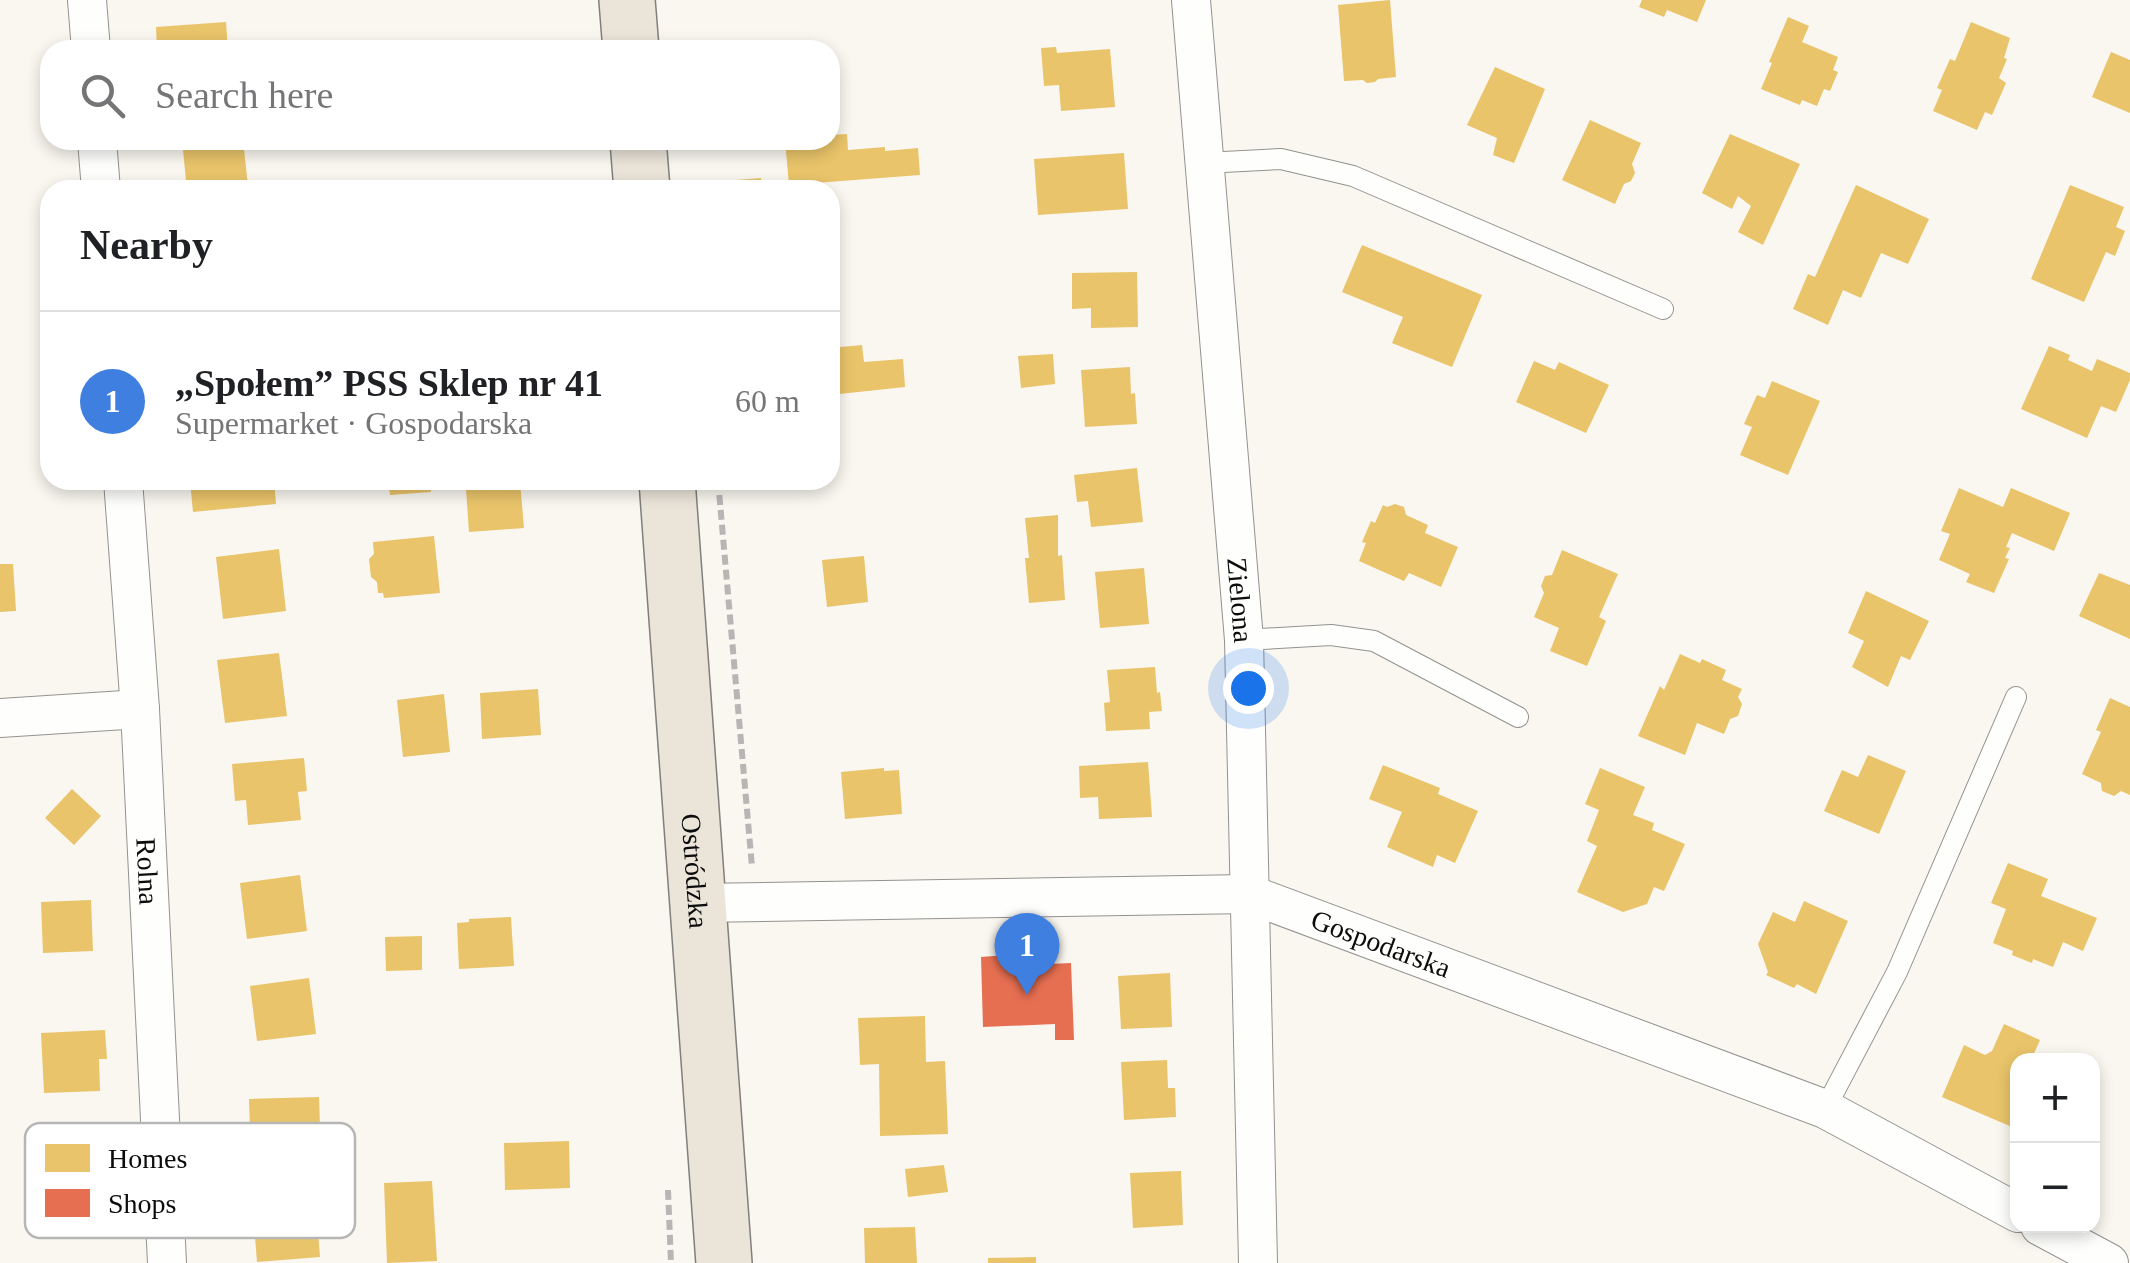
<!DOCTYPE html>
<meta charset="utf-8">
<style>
:root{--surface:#fff;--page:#f6f6f6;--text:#202124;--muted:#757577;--line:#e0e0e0;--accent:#0b8043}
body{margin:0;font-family:Georgia,serif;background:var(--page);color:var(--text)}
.controls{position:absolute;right:30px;bottom:30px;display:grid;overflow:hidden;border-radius:20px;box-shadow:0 5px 15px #0003}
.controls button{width:90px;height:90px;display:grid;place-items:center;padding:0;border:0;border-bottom:2px solid var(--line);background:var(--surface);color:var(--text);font:50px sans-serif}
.you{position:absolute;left:1248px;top:688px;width:35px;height:35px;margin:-25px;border:8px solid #fff;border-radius:50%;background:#1a73e8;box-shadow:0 0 0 15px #1a73e833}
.badge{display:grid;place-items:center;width:65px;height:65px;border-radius:50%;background:var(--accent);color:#fff;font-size:32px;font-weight:700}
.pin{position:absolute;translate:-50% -82px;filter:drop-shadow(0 2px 5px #0008)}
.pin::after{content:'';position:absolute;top:52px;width:35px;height:30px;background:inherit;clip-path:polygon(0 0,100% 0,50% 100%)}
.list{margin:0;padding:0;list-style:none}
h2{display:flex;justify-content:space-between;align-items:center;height:130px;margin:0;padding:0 40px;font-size:42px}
h2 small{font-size:32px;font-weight:400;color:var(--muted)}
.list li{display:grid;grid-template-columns:65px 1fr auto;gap:30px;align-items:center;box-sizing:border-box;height:180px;padding:0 40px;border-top:2px solid var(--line)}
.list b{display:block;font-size:38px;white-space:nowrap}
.list p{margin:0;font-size:32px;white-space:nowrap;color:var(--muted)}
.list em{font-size:32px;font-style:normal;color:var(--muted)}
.icon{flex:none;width:55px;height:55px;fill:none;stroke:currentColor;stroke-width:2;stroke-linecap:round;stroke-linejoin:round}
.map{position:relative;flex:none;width:2130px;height:1263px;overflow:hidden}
.search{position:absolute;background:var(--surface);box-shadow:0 5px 15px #0003;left:40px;top:40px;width:800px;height:110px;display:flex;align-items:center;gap:25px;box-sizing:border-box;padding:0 35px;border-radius:30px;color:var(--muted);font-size:38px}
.panel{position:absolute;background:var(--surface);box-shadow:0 5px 15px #0003;left:40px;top:180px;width:800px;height:310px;border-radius:30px}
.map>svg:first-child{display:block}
</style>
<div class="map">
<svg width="2130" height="1263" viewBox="0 0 2130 1263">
<rect width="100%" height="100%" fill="#faf7f0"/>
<g fill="#e9c46a">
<polygon points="1390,0 1396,77 1378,79 1375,82 1367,83 1363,80 1344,81 1338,5"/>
<polygon points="1642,0 1706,0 1697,22 1667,10 1664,17 1639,7"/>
<polygon points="1788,17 1809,26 1802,42 1838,57 1833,70 1838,72 1830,91 1824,89 1817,106 1802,100 1800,105 1761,89 1772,63 1769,62"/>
<polygon points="226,22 228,50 157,50 156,27"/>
<polygon points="1971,22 2010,38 2004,58 2007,59 1999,78 2006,83 1992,115 1985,112 1977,130 1933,111 1942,90 1937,88 1950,59 1955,61"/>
<polygon points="1056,47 1057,53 1110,49 1115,107 1061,111 1059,85 1044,86 1041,48"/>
<polygon points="2111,52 2130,60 2130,113 2092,97"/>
<polygon points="1495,67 1545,89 1514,163 1493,155 1497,138 1467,125"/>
<polygon points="1590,120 1641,143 1632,164 1635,173 1631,181 1624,184 1615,204 1562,180"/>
<polygon points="847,134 848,150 885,147 885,151 918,148 920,175 789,185 785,140 830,140 830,135"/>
<polygon points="1730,134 1800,164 1763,245 1738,232 1751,206 1738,196 1732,209 1702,193"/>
<polygon points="182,140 243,140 248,186 187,190"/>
<polygon points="1124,153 1128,209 1038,215 1034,159"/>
<polygon points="761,178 762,190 737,190 736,180"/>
<polygon points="1856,185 1929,219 1908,264 1881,253 1861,298 1843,290 1828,325 1793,309 1808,274 1815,277"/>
<polygon points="2070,185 2124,207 2116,227 2125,231 2115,256 2106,252 2084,302 2031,279"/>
<polygon points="1362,245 1482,295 1452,367 1392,343 1403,317 1342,292"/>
<polygon points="1137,272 1138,327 1091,328 1091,308 1072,309 1072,273"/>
<polygon points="862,345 864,362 903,359 905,387 830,395 830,348"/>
<polygon points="2049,346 2070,355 2068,360 2092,371 2097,359 2130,373 2130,380 2116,412 2101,406 2087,438 2021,409"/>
<polygon points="1053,354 1055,384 1021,388 1018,356"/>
<polygon points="1534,361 1555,370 1559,362 1609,385 1586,433 1516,402"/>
<polygon points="1130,367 1131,394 1135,393 1137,424 1085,427 1081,370"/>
<polygon points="1772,381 1820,401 1788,475 1740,455 1752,427 1744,424 1757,395 1765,398"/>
<polygon points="1137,468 1143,522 1091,527 1088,501 1077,502 1074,475"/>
<polygon points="206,480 274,480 276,504 193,512 190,481"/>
<polygon points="388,480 430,480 431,492 390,495"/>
<polygon points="520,481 524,528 469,532 466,489 478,488 477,484"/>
<polygon points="1959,488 2003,507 2011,488 2070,513 2054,551 2012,533 2006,547 2010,548 2005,558 2009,559 1994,593 1966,582 1970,574 1939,560 1950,534 1941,531"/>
<polygon points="1395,504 1404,507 1406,515 1428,525 1425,533 1458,547 1441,587 1409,573 1404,581 1359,561 1366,543 1362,542 1371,521 1375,523 1383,505 1387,507"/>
<polygon points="1058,515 1058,556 1062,555 1065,600 1029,603 1025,558 1029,558 1025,518"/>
<polygon points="434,536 440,593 384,598 383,593 378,593 377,582 371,577 369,559 374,554 373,542"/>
<polygon points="279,549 286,611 223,619 216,557"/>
<polygon points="1562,550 1618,574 1599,617 1606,621 1587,666 1550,651 1559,628 1534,617 1544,593 1541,586 1545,576 1552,575"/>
<polygon points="864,556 868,602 827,607 822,560"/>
<polygon points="0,564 13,564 16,611 0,612"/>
<polygon points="1144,568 1149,624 1100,628 1095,572"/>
<polygon points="2099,573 2130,585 2130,639 2079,616"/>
<polygon points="1866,591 1929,621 1910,660 1901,656 1888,687 1852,667 1864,641 1848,633"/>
<polygon points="279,653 287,716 225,723 217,660"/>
<polygon points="1680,654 1700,663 1702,659 1726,670 1722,680 1742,689 1738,697 1742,704 1738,716 1730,719 1724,734 1697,723 1685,755 1638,736 1660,686 1664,690"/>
<polygon points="1155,667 1157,693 1160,692 1162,711 1149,712 1150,729 1106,731 1104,703 1110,702 1107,670"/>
<polygon points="538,689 541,735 482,739 480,693"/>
<polygon points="444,694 450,752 403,757 397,700"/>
<polygon points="2110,698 2130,707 2130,795 2121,791 2114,796 2102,791 2101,783 2082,774 2101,732 2096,730"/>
<polygon points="1868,755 1906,771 1879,834 1824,811 1842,770 1858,777"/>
<polygon points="304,758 307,791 298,792 301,820 248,825 246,800 235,801 232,764"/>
<polygon points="1148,762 1152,817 1099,819 1098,797 1080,798 1079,766"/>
<polygon points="1383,765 1440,788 1438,794 1478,811 1455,863 1437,855 1433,867 1387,847 1402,812 1369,799"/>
<polygon points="884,768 884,771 899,770 902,814 845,819 841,772"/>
<polygon points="1600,768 1645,787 1633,815 1654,823 1652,830 1685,844 1664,891 1654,887 1647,904 1623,912 1577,892 1597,846 1587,841 1599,810 1585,804"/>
<polygon points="72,789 101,816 74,845 45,818"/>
<polygon points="2008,863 2048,879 2041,896 2097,918 2083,951 2063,942 2053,967 2033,959 2032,963 2012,955 2013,951 1993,943 2006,909 1991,903"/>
<polygon points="300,875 307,931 247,939 240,883"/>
<polygon points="91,900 93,951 43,953 41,902"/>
<polygon points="1804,901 1848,921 1816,994 1797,984 1794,988 1766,975 1768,972 1758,944 1773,912 1795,922"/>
<polygon points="511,917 514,966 459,969 457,923 469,922 469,919"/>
<polygon points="422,936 422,970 386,971 385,937"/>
<polygon points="1170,973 1172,1027 1121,1029 1118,976"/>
<polygon points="309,978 316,1034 257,1041 250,986"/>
<polygon points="925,1016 926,1062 945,1061 948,1134 880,1136 879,1064 860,1065 858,1018"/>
<polygon points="2004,1024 2040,1040 2031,1060 2018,1060 2018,1115 2012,1127 1942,1097 1964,1045 1985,1055 1992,1051"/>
<polygon points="105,1030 107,1059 99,1059 100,1091 44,1093 41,1033"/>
<polygon points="1167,1060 1168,1088 1175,1088 1176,1117 1124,1120 1121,1062"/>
<polygon points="319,1097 321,1156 260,1159 259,1130 250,1130 249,1099"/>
<polygon points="569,1141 570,1188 505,1190 504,1143"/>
<polygon points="944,1165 948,1192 908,1197 905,1169"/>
<polygon points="1181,1171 1183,1225 1133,1228 1130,1173"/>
<polygon points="432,1181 437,1261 387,1263 384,1183"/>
<polygon points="315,1194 320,1257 257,1262 252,1200"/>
<polygon points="915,1227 917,1263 865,1263 864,1228"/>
<polygon points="1036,1257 1036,1263 988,1263 988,1258"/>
</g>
<polygon fill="#e76f51" points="1006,955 1007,966 1071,963 1074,1040 1055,1040 1055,1024 983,1027 981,957"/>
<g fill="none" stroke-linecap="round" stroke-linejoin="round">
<g stroke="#93928f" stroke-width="22">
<g id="service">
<polyline points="1204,163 1281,159 1353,176 1663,309"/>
<polyline points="1244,640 1331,635 1374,641 1518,717"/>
<polyline points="1825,1109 1897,972 2016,697"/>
</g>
</g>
<g stroke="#93928f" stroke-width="40">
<g id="minor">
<polyline points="87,0 91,50"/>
<path id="s1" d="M1191,0L1244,640L1258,1263"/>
<polyline points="97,140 101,190"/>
<path id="s2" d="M123,480L140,709L167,1263"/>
<polyline points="0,718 140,709"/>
<path id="s3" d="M698,903L1249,894L1825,1109L2018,1213"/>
<polyline points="2040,1226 2109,1263"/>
</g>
</g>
<g stroke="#807f7c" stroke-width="58">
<g id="primary">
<polyline points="627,0 631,50"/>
<polyline points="638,140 642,190"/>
<path id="s4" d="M667,480L724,1263"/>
</g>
</g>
<g stroke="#b7b6b5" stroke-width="6" stroke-dasharray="10 5" stroke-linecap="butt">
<polyline points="718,480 752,867"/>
<polyline points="668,1190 671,1263"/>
</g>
<use href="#service" stroke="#fefefd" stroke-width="20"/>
<use href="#minor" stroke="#fefefd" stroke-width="38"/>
<use href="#primary" stroke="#eae4d9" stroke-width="55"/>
</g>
<g text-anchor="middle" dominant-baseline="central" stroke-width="10" stroke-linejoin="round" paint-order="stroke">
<g font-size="28" fill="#0c0c0c" stroke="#fff">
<text stroke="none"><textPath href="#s1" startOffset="602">Zielona</textPath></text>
<text stroke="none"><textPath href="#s2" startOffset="392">Rolna</textPath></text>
<text stroke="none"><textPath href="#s4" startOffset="392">Ostródzka</textPath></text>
<text stroke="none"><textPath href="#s3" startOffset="692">Gospodarska</textPath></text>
</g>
</g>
<rect x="25" y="1123" width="330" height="115" rx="15" fill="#fff" stroke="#b6b6b6" stroke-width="2.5"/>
<rect x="45" y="1144" width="45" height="28" fill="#e9c46a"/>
<rect x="45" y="1189" width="45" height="28" fill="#e76f51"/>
<g font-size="28" fill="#0c0c0c">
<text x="108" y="1168">Homes</text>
<text x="108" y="1213">Shops</text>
</g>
</svg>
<div class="controls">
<button>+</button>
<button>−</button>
</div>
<div class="you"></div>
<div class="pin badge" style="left:1027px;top:995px;background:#3f7fe0">1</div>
<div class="search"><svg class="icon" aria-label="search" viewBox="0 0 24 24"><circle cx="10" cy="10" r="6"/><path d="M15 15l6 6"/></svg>Search here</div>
<section class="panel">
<h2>Nearby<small></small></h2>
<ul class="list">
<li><span class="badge" style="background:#3f7fe0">1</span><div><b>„Społem” PSS Sklep nr 41</b><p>Supermarket · Gospodarska</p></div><em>60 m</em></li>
</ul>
</section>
</div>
